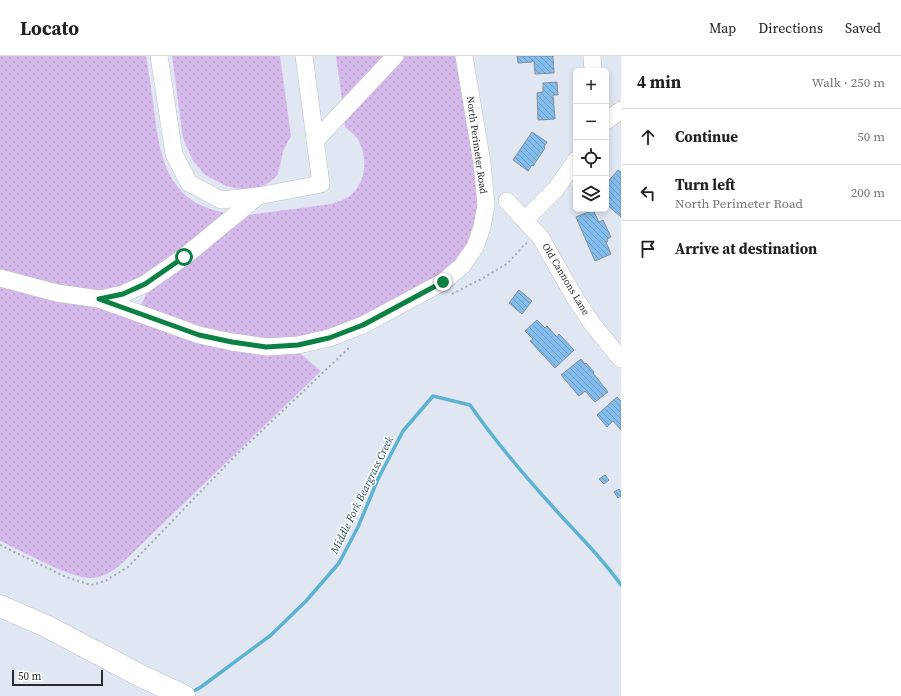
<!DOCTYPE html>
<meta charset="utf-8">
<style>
:root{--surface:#fff;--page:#f6f6f6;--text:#202124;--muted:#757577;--line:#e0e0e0}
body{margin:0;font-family:"Source Serif 4",serif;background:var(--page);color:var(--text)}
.controls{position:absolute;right:12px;top:12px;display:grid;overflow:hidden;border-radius:6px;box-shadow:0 2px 6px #0003}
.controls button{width:36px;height:36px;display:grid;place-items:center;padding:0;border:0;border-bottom:1px solid var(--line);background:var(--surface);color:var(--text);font:20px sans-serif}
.scale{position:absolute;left:12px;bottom:10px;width:91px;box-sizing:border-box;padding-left:4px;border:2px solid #292b2f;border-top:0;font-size:11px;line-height:14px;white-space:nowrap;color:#292b2f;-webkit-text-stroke:3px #fff;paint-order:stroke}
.stop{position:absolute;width:12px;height:12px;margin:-9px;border:3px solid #0b8043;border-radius:50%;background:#fff}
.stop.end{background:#0b8043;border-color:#fff;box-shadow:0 1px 4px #0008}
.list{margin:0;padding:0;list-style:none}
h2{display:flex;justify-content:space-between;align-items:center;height:52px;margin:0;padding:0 16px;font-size:17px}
h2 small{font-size:13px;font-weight:400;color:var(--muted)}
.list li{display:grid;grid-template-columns:26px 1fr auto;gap:12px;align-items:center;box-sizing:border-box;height:56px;padding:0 16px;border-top:1px solid var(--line)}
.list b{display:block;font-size:15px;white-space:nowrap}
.list p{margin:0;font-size:13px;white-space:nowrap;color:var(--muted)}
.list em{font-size:13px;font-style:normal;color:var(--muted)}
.icon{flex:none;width:22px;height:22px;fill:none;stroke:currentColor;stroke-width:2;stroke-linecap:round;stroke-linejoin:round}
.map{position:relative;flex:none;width:621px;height:640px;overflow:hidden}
header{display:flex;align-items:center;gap:24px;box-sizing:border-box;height:56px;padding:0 20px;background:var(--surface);border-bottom:1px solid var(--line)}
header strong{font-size:19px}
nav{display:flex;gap:22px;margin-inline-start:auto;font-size:14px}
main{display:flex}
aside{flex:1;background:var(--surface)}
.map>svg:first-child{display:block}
</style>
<header>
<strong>Locato</strong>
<nav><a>Map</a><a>Directions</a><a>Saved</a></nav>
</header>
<main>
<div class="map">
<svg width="621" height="640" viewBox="0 0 621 640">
<defs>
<pattern id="grass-dots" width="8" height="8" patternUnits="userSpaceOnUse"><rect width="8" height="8" fill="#d5b9eb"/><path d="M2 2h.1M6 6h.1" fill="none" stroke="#b79fca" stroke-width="1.8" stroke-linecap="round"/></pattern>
<pattern id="building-back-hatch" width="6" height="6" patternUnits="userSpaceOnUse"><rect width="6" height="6" fill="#82bdee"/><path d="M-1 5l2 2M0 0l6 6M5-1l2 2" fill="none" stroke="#6a9ac1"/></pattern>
</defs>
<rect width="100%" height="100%" fill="#e1e7f2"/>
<g fill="url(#grass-dots)">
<path d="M0,0H146C149,18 152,37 154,55C159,89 162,123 193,145C204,152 219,155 231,159L158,214L110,235H77L0,217Z"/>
<polygon points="172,0 280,0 291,80 283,95 280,110 277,120 264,130 244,134 226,130 205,119 192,103 183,82"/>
<polygon points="336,0 391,0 343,51"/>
<path d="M401,0H460L482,152L468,195L441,222L337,276L276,287L203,276L140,252L150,229L241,160L331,148C337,146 345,144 351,139C367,124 368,100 357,82C354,78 349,75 345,71L344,61Z"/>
<path d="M0,226L295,293L321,315L119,510C111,516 102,522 91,522C71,523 20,494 0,485Z"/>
</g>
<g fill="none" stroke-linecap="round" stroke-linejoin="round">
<path stroke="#5cb2d0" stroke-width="3.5" d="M190,637L201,631L271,579L306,545L339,507L358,471L378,423L403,375L433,340L470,349C495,385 523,418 553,451C576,477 601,500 621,529"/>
</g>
<g fill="url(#building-back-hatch)" stroke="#848e97">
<polygon points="517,0 553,0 554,17 535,18 534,5 532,5 532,6 518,7"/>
<polygon points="557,26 558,39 553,39 555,63 538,64 537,37 543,36 543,27"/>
<polygon points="532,76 547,86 544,91 545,92 533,110 532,109 528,115 513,104"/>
<polygon points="618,114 621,116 621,161 606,148 606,128"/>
<polygon points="593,154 599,166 603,164 611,181 607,183 608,185 606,186 611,198 595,205 576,161"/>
<polygon points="519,234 532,245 522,258 509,247"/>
<polygon points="537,264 545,272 547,270 557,281 559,278 574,294 555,312 530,285 533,283 525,275"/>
<polygon points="581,303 585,308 586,307 594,316 593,317 608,336 595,346 585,335 579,340 561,319"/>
<polygon points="617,341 621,345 621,374 613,365 607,371 597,359"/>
<polygon points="605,419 609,424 604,428 599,423"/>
<polygon points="619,433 621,436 621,440 618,442 614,436"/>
</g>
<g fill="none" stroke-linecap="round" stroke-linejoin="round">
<g stroke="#babfca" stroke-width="18">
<g id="minor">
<polyline points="159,0 174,98 189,127 221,144 258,140 321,128 304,0"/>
<polyline points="592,0 593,15"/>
<polyline points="606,65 621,54"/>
<polyline points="315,85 395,0"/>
<polyline points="507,145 541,182 575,242 593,269 621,303"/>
<polyline points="525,164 556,133 576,104"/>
<polyline points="0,222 57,237 99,243 199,279 232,286 267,291 298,289 329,282 363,269 443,226 462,210 475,191 482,171 486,149 482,107 464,0"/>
<polyline points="100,243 123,238 145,228 184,201 258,140"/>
</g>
</g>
<g stroke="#babfca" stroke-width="23">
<polyline id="highway" points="0,550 46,570 139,619 184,640"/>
</g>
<g stroke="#a3a8b1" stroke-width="2" stroke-dasharray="2 3" stroke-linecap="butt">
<polyline points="452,238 485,221 508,207 525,188 527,187"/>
<polyline points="0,489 66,521 91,529 105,525 128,511 234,401 351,290"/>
</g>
<use href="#minor" stroke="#fff" stroke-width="17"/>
<use href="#highway" stroke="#fff" stroke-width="22"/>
</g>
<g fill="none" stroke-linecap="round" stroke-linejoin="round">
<polyline stroke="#0b8043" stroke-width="5" points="184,201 145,228 123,238 99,243 199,279 232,286 266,291 298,289 329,282 363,269 443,226"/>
</g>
<g text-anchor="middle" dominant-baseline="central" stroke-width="3" stroke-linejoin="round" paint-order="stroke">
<g font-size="10" fill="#292b2f" stroke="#fff">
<text transform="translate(477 89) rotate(82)">North Perimeter Road</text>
<text transform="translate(566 223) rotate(59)">Old Cannons Lane</text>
</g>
<g font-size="11" font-style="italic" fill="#214855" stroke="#fff">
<text transform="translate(362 439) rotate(-64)">Middle Fork Beargrass Creek</text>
</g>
</g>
</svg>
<div class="controls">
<button>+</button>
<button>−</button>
<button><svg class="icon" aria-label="locate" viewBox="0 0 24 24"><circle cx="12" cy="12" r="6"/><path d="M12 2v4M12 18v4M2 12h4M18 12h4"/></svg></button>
<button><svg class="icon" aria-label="layers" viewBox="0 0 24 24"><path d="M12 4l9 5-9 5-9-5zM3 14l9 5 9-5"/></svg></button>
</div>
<div class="scale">50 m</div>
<div class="stop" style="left:184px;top:201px"></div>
<div class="stop end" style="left:443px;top:226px"></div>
</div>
<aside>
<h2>4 min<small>Walk · 250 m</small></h2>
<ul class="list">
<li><svg class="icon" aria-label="ahead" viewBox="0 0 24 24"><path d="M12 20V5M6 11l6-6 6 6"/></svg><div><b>Continue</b></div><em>50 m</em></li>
<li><svg class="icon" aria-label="left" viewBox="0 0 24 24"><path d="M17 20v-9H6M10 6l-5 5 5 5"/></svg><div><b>Turn left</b><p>North Perimeter Road</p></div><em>200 m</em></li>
<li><svg class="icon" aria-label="arrive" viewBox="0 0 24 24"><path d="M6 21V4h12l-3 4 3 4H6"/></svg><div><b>Arrive at destination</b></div></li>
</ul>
</aside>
</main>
